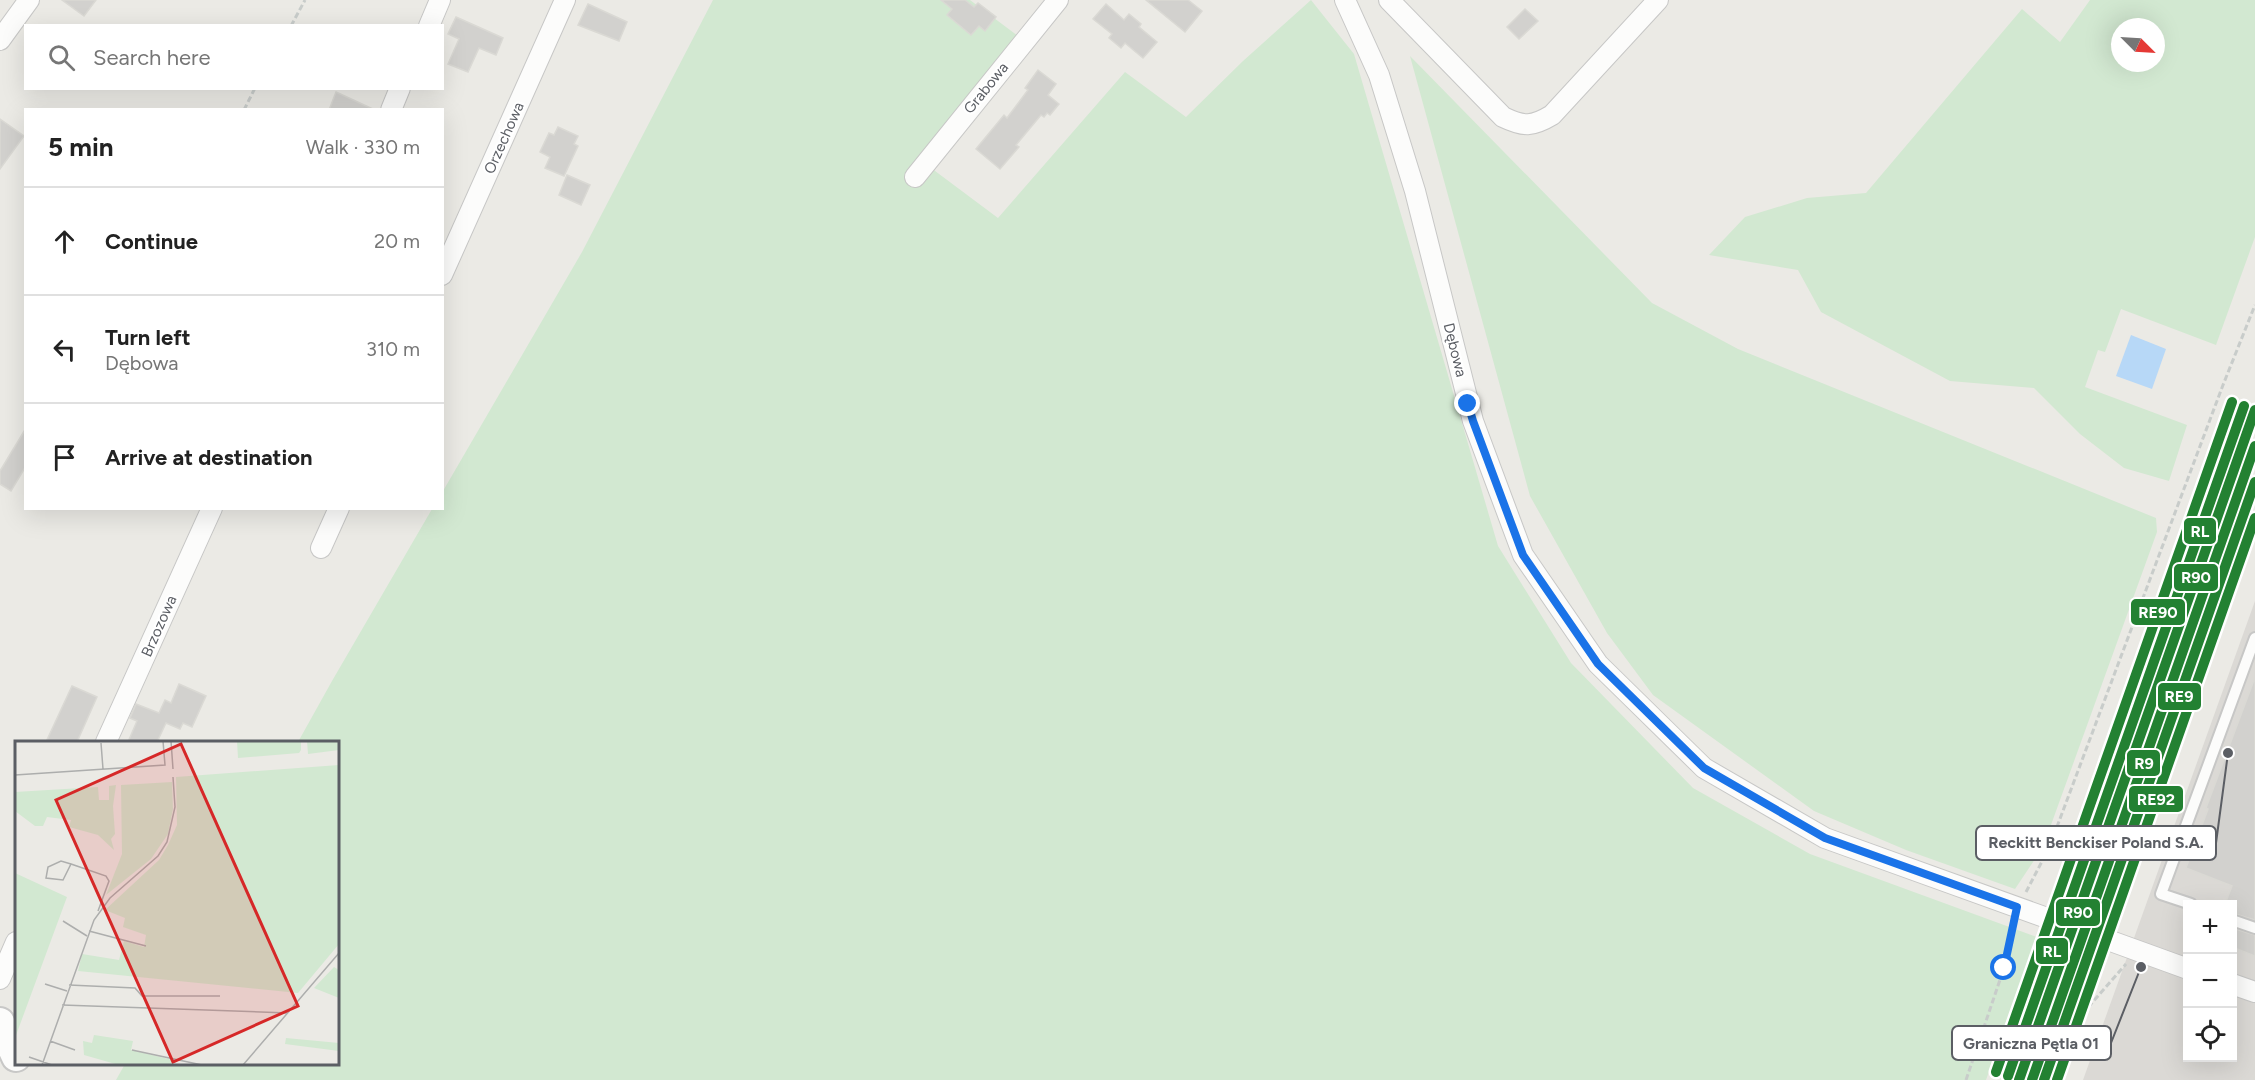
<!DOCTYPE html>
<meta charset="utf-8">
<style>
:root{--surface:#fff;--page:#f6f6f6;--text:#222;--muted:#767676;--line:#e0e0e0}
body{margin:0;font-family:Figtree,sans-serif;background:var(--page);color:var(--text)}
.controls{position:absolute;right:18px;bottom:18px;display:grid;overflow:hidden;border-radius:0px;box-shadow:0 6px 24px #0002}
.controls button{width:54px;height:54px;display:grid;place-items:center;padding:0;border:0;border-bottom:2px solid var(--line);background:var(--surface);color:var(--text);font:30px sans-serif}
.compass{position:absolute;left:2111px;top:18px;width:54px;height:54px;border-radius:50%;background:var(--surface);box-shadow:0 6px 24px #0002;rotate:114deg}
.stop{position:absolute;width:18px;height:18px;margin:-14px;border:4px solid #1a73e8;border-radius:50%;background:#fff}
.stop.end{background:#1a73e8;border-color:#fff;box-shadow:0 2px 6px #0008}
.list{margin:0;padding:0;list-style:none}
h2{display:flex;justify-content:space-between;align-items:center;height:78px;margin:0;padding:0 24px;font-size:26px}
h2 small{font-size:20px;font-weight:400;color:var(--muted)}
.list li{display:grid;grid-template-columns:39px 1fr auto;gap:18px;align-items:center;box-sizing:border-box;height:108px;padding:0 24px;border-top:2px solid var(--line)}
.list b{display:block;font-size:22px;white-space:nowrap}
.list p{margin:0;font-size:20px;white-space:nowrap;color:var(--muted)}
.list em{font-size:20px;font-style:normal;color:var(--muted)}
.icon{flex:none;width:33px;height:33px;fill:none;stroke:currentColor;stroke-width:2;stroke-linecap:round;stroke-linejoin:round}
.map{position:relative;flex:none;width:2255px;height:1080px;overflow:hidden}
.search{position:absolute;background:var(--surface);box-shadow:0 6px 24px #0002;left:24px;top:24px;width:420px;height:66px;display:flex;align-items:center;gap:15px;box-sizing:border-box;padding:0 21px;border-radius:0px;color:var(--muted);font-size:22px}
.panel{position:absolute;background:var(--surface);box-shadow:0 6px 24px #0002;left:24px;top:108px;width:420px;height:402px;border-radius:0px}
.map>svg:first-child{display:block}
</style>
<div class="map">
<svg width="2255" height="1080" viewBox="0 0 2255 1080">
<rect width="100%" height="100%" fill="#ebeae5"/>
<path fill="#dbd9d5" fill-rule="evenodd" d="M2255,601V1080H2083L2134,938ZM2188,904H2232V1058H2188Z"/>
<g fill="#d2e8d1" fill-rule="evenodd">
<polygon points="713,0 970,0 1022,39 919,159 998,218 1125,72 1186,117 1243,61 1311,0 1354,54 1498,546 1571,663 1693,788 1810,854 2037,937 1986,1080 116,1080 125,1064 338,1064 338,742 298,742 332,681 432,509 442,508 443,491 582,252"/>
<path d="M2090,0H2255V237L2216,345L2121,309L2105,352L2098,350L2085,387L2187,425L2169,481L2124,468L2080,434L2034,388L1950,381L1821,312L1798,270L1709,255L1745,217L1807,198L1866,193L2022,9L2060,42ZM2120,27H2156V63H2120Z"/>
<polygon points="1410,56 1652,303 1738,349 2156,518 2157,532 2043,847 2015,889 1906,850 1814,811 1653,695 1607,633 1530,496"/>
</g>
<polygon fill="#b7d8f7" points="2131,335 2166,349 2152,389 2116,376"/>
<g fill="#d2d1ce" stroke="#dad9d4" stroke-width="1.5">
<polygon points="62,0 96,0 84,16"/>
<polygon points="941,0 965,0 974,7 978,3 996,17 985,31 979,26 971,35 947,15 952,9"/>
<polygon points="1146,0 1188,0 1202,11 1185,32"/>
<polygon points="588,4 627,22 619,41 578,25"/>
<polygon points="1106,4 1124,20 1129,14 1141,24 1139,27 1157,42 1143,58 1125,43 1121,48 1109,38 1112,34 1093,19"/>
<polygon points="1525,9 1538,21 1519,39 1507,27"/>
<polygon points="456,17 503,38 496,55 479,48 468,72 448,64 459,39 448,34"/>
<polygon points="1038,70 1056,84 1048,95 1059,104 1050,115 1047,113 1044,117 1041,115 1016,145 1019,147 1000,169 976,149 1004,115 1007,118 1028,90 1025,88"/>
<polygon points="336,92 375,110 329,110"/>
<polygon points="0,119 24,136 0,169"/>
<polygon points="558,127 578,136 574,144 578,146 564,176 545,168 550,157 540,152 549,133 554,135"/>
<polygon points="567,175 590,185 581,205 559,195"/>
<polygon points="26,428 26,466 11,491 0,484 0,471"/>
<polygon points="2254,680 2255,681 2255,920 2232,913 2232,904 2225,904 2232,886 2186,868 2208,809 2206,808"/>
<polygon points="179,684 206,696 192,727 183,723 180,729 166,723 157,742 128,742 137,721 130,718 136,704 159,713 165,700 171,703"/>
<polygon points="72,686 97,697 77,742 46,742"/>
<polygon points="2232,928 2255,935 2255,956 2232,947"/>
</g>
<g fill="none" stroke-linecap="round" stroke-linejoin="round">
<g stroke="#c7c7c6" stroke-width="14">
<g id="lane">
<polyline points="2191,904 2161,894 2255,638"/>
<polyline points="2232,920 2255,928"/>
</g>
</g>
<g stroke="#c7c7c6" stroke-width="22">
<g id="street">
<polyline points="1345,0 1379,75 1415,191 1473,421 1523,555 1598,664 1704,768 1825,838 2047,918"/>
<path d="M1389,0L1503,117C1524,127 1532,127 1552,115L1658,0"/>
<polyline points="429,26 440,0"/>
<polyline points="0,40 29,0"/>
<polyline points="391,110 400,88"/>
<polyline points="915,177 1058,0"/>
<polyline points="442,275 565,0"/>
<polyline points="321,548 339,508"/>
<polyline points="106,742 212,508"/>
<polyline points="2108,940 2188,969"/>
<polyline points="0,979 16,942"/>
<polyline points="2232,984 2255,992"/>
</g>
</g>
<g stroke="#c8c8c7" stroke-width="32">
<polyline id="secondary" points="0,1022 16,1057"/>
</g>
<g stroke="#c8ccca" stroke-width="3" stroke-dasharray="6 3" stroke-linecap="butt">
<polyline points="291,26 305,0"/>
<polyline points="244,110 255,88"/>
<polyline points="2026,892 2049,848 2223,385 2255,305"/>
<polyline points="1966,1080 2004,968 2014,923"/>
<polyline points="2055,1080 2077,1020 2126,964"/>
</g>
<use href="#lane" stroke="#fcfcfb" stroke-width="10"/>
<use href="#street" stroke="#fcfcfb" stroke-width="20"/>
<use href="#secondary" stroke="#fcfcfb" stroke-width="28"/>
<g stroke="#fff" stroke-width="15">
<polyline id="rail-1" points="2019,1080 2255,410"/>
</g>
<g stroke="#fff" stroke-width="15">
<polyline id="rail-2" points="2032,1080 2255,446"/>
</g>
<g stroke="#fff" stroke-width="15">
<polyline id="rail-3" points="2008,1076 2244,406"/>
</g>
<g stroke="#fff" stroke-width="15">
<polyline id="rail-4" points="2044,1080 2255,482"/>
</g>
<g stroke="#fff" stroke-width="15">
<polyline id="rail-5" points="1996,1072 2232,402"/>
</g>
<g stroke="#fff" stroke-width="15">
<polyline id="rail-6" points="2057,1080 2255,518"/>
</g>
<use href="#rail-1" stroke="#238132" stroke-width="10"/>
<use href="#rail-2" stroke="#238132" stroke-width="10"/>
<use href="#rail-3" stroke="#238132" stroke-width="10"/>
<use href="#rail-4" stroke="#238132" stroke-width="10"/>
<use href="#rail-5" stroke="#238132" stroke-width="10"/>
<use href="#rail-6" stroke="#238132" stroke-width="10"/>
</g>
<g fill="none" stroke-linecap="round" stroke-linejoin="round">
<polyline stroke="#1a73e8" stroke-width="8" points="1468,404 1473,421 1523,555 1598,664 1704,768 1825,838 2017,907 2004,968"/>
</g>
<g text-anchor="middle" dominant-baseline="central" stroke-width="4.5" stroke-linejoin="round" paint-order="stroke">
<g font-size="15" fill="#5b5e64" stroke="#fff">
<text transform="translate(986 88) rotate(-51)">Grabowa</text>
<text transform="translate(504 138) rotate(-66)">Orzechowa</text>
<text transform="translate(1455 350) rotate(76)">Dębowa</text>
<text transform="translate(159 626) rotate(-66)">Brzozowa</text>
</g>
</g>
<g transform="translate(15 741)">
<rect width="324" height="324" fill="#ebeae5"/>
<path d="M222,0H286V9L284,12L223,17ZM292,0H324V9L293,13ZM324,24V203L283,252L63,230L67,213L104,219L109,200L129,206L131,194L108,186L110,177L90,169L144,119L153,104L162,84L161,36ZM157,41L158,68L153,93L136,118L91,154L107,113L106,44ZM101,44L98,65L100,93L96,98L99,109L83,94L54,86L56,79L32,76L28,85H20L0,70V51L83,46L84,59H94V45ZM0,132L52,156L0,297ZM319,226L324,229V285V257L299,247ZM79,294L118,300L116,309L158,319L157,324H104L69,314L68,300L77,302ZM271,297L324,302V310L270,303Z" fill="#d2e8d1"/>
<path fill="none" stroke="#adaead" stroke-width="1.5" d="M61,0H86M156,0L158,28M86,2L88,28M0,34L150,24L148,0M56,123L46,120L33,126L31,137L48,139L56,123L91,135L94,140L83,170M48,180L72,195M74,190L131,205M30,243L52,250M54,244L120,247L127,255H205M47,264L273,272M35,300L60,309M117,309L187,324M14,316L37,324M27,324L79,179L95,157L143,115L152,101L160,66L158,36M228,324L324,212"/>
<path fill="#d62828" fill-opacity="0.15" stroke="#d62828" stroke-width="3" d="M166,3L283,265L158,321L41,59Z"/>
<rect width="324" height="324" fill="none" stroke="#5b5e64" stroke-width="3"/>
</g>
<path fill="none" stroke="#5b5e64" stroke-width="2" d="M2228 753L2216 843M2141 967L2111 1043"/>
<g fill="#5b5e64" stroke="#fff" stroke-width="2">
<circle cx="2228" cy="753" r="6"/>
<circle cx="2141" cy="967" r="6"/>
</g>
<g fill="#fff" stroke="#5b5e64" stroke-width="2">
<rect x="1976" y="826" width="240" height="34" rx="6"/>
<rect x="1952" y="1026" width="159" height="34" rx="6"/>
</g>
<g font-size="16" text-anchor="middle" font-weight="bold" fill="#5b5e64">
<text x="2096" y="848">Reckitt Benckiser Poland S.A.</text>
<text x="2031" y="1049">Graniczna Pętla 01</text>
</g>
<g stroke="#fff" stroke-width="2">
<rect x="2183" y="517" width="34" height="28" rx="6" fill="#238132"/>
<rect x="2173" y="563" width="46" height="29" rx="6" fill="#238132"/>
<rect x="2130" y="598" width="56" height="28" rx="6" fill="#238132"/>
<rect x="2157" y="682" width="45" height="29" rx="6" fill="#238132"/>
<rect x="2126" y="749" width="35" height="28" rx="6" fill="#238132"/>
<rect x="2128" y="785" width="56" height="28" rx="6" fill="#238132"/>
<rect x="2055" y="898" width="46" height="29" rx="6" fill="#238132"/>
<rect x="2035" y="937" width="34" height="28" rx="6" fill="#238132"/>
</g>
<g font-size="16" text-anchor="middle" font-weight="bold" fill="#fff">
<text x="2200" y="537">RL</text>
<text x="2196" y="583">R90</text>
<text x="2158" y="618">RE90</text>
<text x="2179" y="702">RE9</text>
<text x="2144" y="769">R9</text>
<text x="2156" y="805">RE92</text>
<text x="2078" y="918">R90</text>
<text x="2052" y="957">RL</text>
</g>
</svg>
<div class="controls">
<button>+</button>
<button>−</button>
<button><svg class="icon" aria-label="locate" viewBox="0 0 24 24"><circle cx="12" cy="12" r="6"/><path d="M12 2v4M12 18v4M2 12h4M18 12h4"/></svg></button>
</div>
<svg class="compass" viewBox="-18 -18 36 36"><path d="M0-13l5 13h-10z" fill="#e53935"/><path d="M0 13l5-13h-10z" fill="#767676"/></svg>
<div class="stop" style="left:2004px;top:968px"></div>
<div class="stop end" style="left:1468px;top:404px"></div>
<div class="search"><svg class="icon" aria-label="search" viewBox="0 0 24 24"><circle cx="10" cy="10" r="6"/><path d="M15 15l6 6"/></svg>Search here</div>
<section class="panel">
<h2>5 min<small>Walk · 330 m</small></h2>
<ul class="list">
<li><svg class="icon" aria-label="ahead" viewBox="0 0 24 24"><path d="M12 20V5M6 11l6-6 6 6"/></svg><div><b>Continue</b></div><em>20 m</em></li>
<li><svg class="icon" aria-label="left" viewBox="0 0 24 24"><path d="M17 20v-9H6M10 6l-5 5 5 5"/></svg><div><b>Turn left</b><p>Dębowa</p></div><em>310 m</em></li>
<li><svg class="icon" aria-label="arrive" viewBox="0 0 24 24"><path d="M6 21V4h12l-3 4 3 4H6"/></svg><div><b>Arrive at destination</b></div></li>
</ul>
</section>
</div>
